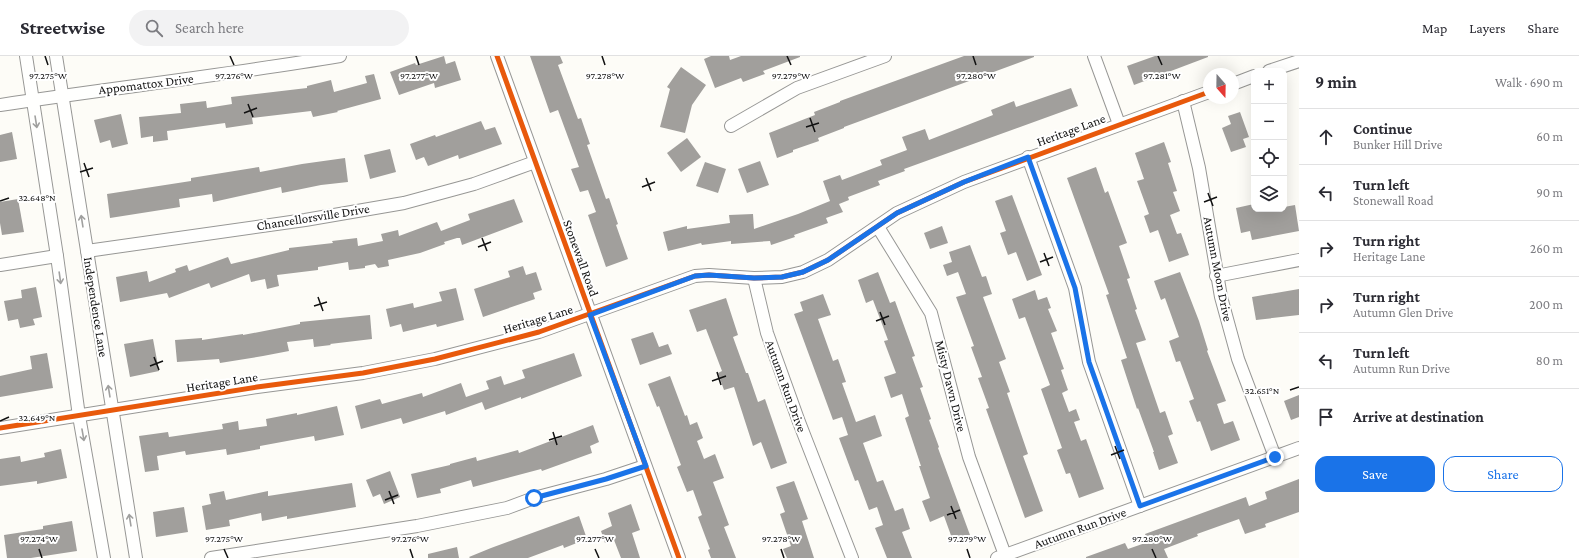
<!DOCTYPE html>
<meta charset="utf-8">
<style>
:root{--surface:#fff;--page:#f2f2f3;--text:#2b2b33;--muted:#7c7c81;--line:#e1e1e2;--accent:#1a73e8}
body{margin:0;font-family:"Crimson Pro",serif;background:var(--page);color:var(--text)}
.controls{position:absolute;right:12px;top:12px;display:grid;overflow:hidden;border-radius:8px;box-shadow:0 4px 16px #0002}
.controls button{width:36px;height:36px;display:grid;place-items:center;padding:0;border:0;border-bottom:1px solid var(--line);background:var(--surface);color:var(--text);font:20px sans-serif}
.compass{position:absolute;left:1203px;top:12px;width:36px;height:36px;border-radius:50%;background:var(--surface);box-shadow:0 4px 16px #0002;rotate:160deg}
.stop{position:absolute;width:12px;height:12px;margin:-9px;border:3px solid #1a73e8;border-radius:50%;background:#fff}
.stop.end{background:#1a73e8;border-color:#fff;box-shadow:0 1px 4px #0008}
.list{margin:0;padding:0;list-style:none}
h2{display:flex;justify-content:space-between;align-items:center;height:52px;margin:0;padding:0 16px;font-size:17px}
h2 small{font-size:13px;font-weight:400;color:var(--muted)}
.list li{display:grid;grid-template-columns:26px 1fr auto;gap:12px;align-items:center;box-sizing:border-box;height:56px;padding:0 16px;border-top:1px solid var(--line)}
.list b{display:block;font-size:15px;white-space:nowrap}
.list p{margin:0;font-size:13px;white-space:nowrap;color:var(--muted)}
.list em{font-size:13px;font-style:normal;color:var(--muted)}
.actions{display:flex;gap:8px;padding:12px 16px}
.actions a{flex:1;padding:9px 0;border:1px solid var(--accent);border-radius:12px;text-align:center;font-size:14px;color:var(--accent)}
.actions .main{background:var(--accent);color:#fff}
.icon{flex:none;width:22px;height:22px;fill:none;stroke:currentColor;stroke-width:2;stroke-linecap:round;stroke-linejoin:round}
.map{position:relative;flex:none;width:1299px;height:502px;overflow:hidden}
header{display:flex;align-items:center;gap:24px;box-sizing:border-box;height:56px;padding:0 20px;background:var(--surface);border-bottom:1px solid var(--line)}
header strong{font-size:19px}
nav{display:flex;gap:22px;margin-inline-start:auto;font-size:14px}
.search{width:280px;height:36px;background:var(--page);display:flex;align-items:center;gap:10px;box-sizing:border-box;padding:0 14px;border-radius:22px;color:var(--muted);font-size:15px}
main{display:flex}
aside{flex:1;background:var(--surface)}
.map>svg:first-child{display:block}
</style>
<header>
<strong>Streetwise</strong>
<div class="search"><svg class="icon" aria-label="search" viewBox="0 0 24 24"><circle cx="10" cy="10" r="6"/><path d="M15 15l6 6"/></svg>Search here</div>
<nav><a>Map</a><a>Layers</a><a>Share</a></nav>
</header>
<main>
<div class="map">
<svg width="1299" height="502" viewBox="0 0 1299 502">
<rect width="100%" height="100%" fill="#fdfcf7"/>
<g fill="#a19f9c">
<polygon points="444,0 446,8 455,5 461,24 435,32 434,27 399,39 390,16 415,7 416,9"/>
<polygon points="530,0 560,0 563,7 558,9 578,63 581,62 590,88 587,89 606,143 609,142 618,168 616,169 628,203 606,211 588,159 596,156 588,134 580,136 571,113 579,111 558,54 550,57"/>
<polygon points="711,0 729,0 730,4 741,0 800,0 800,1 763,15 765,18 743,26 741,22 715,32 704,3"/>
<polygon points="964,0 1034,0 1034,1 844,71 844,72 818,82 819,85 793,94 793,96 777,102 769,77 815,59 814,56 840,46 840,45"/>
<polygon points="1155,0 1208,0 1208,1 1134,29 1127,10"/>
<polygon points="681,11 706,29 692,49 685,77 660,71 670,33 667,31"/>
<polygon points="374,18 381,43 337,55 338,56 313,61 311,55 252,62 253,68 226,72 225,67 167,75 168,84 153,86 153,80 141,82 139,61 181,57 180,48 206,45 207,52 232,48 231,41 307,32 307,30 331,24 334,36 367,27 365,20"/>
<polygon points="1071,32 1078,50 904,113 905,115 878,125 880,129 848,141 849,144 839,148 843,156 826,162 828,167 794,179 795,181 771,189 770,185 731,188 731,185 702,189 701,187 668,195 663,176 687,170 687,173 730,167 729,159 753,158 754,173 798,158 830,145 823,125 840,119 842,124 882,109 880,104 907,94 902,81 925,73 929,84 993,59 991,54 1014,45 1016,51"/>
<polygon points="1240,56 1249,81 1243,83 1246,91 1231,96 1222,72 1231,68 1228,60"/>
<polygon points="121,58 128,88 112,92 110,84 100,87 94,64"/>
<polygon points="481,65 485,74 495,71 502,88 459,103 458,99 428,110 424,101 416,104 410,88 435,79 436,81"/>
<polygon points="12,76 17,103 0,106 0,79"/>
<polygon points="687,82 701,101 681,116 667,97"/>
<polygon points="1164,86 1171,106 1168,107 1177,135 1173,136 1180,155 1170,159 1177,178 1181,177 1189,199 1169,206 1158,174 1150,177 1144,160 1149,158 1137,125 1144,123 1135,97"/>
<polygon points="390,93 396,116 370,123 364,99"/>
<polygon points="345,102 348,126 321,129 282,137 281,131 213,146 212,138 179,143 180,151 110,162 107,138 191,125 191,122 259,111 260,116 302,108"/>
<polygon points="760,105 769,129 747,137 738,113"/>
<polygon points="705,106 726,113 718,137 696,130"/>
<polygon points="1096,111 1105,137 1108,135 1127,187 1119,190 1130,222 1127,223 1137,253 1135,254 1146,284 1136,287 1160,357 1165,355 1173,378 1168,380 1178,407 1159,414 1153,396 1154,396 1138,352 1137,353 1121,304 1127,302 1106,239 1109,238 1067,122"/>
<polygon points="1012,139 1042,219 1027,225 1016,196 1008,199 1000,177 1006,175 995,145"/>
<polygon points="18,143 24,176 2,179 0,167 0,146"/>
<polygon points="514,143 523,166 462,189 460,182 457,182 444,186 445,188 420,197 388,204 389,210 378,212 375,208 365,210 365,212 349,214 348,206 318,211 318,214 277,219 279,230 267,233 265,223 251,226 249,218 211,232 209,227 169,242 167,237 120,246 116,221 147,215 149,226 176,216 175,213 187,209 189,215 228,201 231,208 289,194 289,192 333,187 332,185 357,182 358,190 383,185 381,178 398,174 399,180 437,166 441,175 470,164 468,158"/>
<polygon points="1254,148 1254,153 1259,153 1260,156 1274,153 1284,153 1284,151 1295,149 1299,175 1252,184 1250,175 1241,177 1236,152"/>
<polygon points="942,170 948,187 930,193 924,177"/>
<polygon points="970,189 982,221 986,220 992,238 983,241 1006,303 999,306 1010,336 1007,337 1028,398 1023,400 1043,455 1025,462 986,353 989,352 978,322 982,321 971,291 974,290 956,241 966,238 958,216 947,220 943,209 952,206 949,196"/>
<polygon points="523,210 526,219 536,216 542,234 533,237 535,243 483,261 474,233 510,221 508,215"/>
<polygon points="878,216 890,247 895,245 915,300 912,301 923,331 920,332 931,363 929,364 939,391 938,392 970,479 953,485 944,460 930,466 922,445 930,442 919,410 921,410 905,362 909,360 902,338 891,342 884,321 896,317 884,285 888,284 873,244 866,247 858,224"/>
<polygon points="1180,216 1199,265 1208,294 1207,295 1226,345 1217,348 1224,368 1233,365 1240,384 1211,395 1200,365 1197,366 1189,345 1194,343 1180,305 1176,306 1169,285 1179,281 1165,242 1161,244 1154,225"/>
<polygon points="36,231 42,261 33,263 35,269 20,272 18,263 8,265 4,245 22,242 21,234"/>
<polygon points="456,232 464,264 437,271 436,268 403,276 401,268 390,271 386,253 413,247 414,252 442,245 439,236"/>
<polygon points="1299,233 1299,259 1256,264 1252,241"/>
<polygon points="1035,234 1038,244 1047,241 1051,252 1048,253 1057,275 1051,277 1064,313 1061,314 1068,334 1062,337 1069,356 1076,353 1080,364 1074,366 1081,385 1086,383 1104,433 1079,442 1070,417 1066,418 1057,394 1062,392 1041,333 1050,329 1025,261 1019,263 1012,243"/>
<polygon points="823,238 831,259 818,263 833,305 838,303 846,326 842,327 856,366 875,359 882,380 863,387 877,426 883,424 895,455 903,452 910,473 902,476 912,502 887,502 875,472 883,469 877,451 869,454 858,424 855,425 839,382 848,379 842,361 833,364 794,258 803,255 800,246"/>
<polygon points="726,242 738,279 733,281 746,317 748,317 758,346 765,343 787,407 771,413 761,386 753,390 734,331 724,334 718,317 722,315 706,273 697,276 689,254"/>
<polygon points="370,259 372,283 330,288 331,289 314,291 313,283 287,286 289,295 263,300 220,307 219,303 177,306 175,284 202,282 202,284 243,278 243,279 300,268 300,266"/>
<polygon points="653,276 659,291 668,288 672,298 640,309 631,283"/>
<polygon points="153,283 159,315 130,321 124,288"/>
<polygon points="47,297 53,332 0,341 0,320 32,313 30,300"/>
<polygon points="574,297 582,320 521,343 521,341 485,354 482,346 446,359 445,355 403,368 401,362 361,373 355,350 380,343 382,348 422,337 423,341 461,327 466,341 489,333 486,325 501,320 504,329 525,322 522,314"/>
<polygon points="670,320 685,360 687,359 690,369 697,366 703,382 697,385 704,403 715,398 724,422 713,426 729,469 724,471 736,502 711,502 708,494 710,493 698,461 702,459 693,434 687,436 677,411 681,409 659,350 657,351 648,328"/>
<polygon points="1299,339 1299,361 1291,364 1284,345"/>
<polygon points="337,350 344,379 315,385 314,380 260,390 260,393 227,399 226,393 186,399 185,395 157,400 159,414 145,416 139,380 168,376 169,381 223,373 222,368 238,365 239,374 267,370 266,363 297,357 297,359"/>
<polygon points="593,369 599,386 590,390 592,397 542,415 541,413 473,431 471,424 440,433 441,437 417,442 411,418 450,409 450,408 476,401 477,405 518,394 519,397"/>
<polygon points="61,393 67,422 37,428 37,425 0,430 0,403 20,400 21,406 45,401 44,397"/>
<polygon points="390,415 400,441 384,448 380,438 373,441 366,424"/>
<polygon points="1299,423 1299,456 1265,468 1266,471 1245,478 1239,463 1197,478 1198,480 1164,493 1168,502 1086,502 1086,501 1125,487 1128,493 1148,486 1145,478 1246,441 1249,450 1267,443 1265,436"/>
<polygon points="794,425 808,463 802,465 814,502 787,502 783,493 791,490 780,458 785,456 776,431"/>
<polygon points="352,427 356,451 287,463 287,460 262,465 261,457 229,464 230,470 206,474 202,450 211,448 209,438 224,435 226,444 268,435 268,440"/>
<polygon points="631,448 640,474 632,477 640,502 621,502 614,484 605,487 601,475 612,470 608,457"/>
<polygon points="184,451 188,476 156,481 153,456"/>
<polygon points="579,460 587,483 564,492 563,489 528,502 470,502 469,501 491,492"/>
<polygon points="72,465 77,495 31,502 7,502 4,479 43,473 43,470"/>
<polygon points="457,491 459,502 428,502 428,498"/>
</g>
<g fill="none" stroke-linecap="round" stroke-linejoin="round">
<g stroke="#979795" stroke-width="14">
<g id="street">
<polyline points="26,0 57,200 79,360 104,502"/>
<polyline points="56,0 136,502"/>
<polyline points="497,0 679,502"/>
<polyline points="1094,0 1119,68"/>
<polyline points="1269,15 1299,5"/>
<polyline points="1233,28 1254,20"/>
<polyline points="1183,45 1199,112 1221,241 1238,303 1275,401"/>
<path d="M0,49C113,32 227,19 340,0"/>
<polyline points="731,70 797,32 885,0"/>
<polyline points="1028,101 1075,232 1089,306 1140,450"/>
<polyline points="878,171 931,257 969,401 1005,499"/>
<polyline points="87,195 305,164 404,147 474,128 535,106"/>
<polyline points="0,209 57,200"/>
<polyline points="1216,220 1299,204"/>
<polyline points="754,222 767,277 799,366 852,502"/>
<polyline points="0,372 257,331 363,317 435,303 539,276 695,220 709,219 754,222 782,221 803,216 828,204 897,157 964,126 1209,36"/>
<polyline points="211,502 417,470 507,452 534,442 606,423 645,410"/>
<polyline points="997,502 1299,392"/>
</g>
</g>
<use href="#street" stroke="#fffffe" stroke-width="12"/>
<g stroke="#fff" stroke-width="8">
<g id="cycleway">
<polyline points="497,0 679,502"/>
<polyline points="0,372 257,331 363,317 435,303 539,276 695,220 709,219 754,222 782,221 803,216 828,204 897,157 964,126 1209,36"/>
</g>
</g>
<use href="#cycleway" stroke="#e8590c" stroke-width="5"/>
</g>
<defs><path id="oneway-shaft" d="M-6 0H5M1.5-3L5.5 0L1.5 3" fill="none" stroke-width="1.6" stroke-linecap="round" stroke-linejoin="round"/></defs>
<g stroke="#a0a09f">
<use href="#oneway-shaft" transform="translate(36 66) rotate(81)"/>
<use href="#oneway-shaft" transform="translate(82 165) rotate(-99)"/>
<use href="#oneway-shaft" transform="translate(60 222) rotate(82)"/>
<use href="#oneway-shaft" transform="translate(109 335) rotate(-99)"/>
<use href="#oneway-shaft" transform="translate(83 379) rotate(80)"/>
<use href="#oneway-shaft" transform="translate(130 464) rotate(-99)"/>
</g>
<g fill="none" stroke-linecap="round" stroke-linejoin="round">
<polyline stroke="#1a73e8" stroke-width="5" points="534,442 606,423 646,410 590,259 695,220 709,219 754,222 782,221 803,216 828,204 897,157 964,126 1028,101 1075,232 1089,306 1140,450 1275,401"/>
</g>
<path fill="none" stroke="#111" stroke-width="1.5" d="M45,0L48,9M230,0L234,9M416,0L419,9M602,0L605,9M787,0L791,9M973,0L976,9M1158,0L1162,9M248,48L253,61M244,57L257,52M810,62L815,76M806,71L819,67M84,107L89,121M80,116L93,112M646,122L651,135M642,131L655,126M1208,137L1213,150M0,145L9,142M1204,146L1217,141M482,182L487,195M478,191L491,186M1044,197L1049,210M1040,206L1053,201M318,241L323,255M314,250L327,246M880,256L885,269M876,265L889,260M154,301L159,314M150,310L163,305M717,316L721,329M712,325L726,320M1290,334L1299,331M0,365L9,361M553,376L557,389M549,384L562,380M1115,390L1120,403M1111,399L1124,394M389,435L394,448M385,444L398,439M951,450L956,463M947,459L960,454M39,493L42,502M224,493L228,502M410,493L413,502M595,493L599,502M781,493L784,502M967,493L970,502M1152,493L1156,502"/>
<g text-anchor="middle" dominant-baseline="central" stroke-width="4" stroke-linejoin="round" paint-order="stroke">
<g font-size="13" fill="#111" stroke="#fff">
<text transform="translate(146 28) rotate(-7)">Appomattox Drive</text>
<text transform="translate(1071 74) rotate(-20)">Heritage Lane</text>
<text transform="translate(313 161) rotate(-9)">Chancellorsville Drive</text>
<text transform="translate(581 202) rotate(70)">Stonewall Road</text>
<text transform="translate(1218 213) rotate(79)">Autumn Moon Drive</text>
<text transform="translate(96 251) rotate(81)">Independence Lane</text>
<text transform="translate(538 263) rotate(-17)">Heritage Lane</text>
<text transform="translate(222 326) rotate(-9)">Heritage Lane</text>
<text transform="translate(786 330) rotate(70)">Autumn Run Drive</text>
<text transform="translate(951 330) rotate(76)">Misty Dawn Drive</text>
<text transform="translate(1080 472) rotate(-20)">Autumn Run Drive</text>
</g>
</g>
<g font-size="10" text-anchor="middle" fill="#111" stroke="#fff" stroke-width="4" stroke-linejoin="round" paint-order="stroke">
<text x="48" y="23">97.275°W</text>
<text x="234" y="23">97.276°W</text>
<text x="419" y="23">97.277°W</text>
<text x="976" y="23">97.280°W</text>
<text x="605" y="23">97.278°W</text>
<text x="791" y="23">97.279°W</text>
<text x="1162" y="23">97.281°W</text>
<text x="37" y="145">32.648°N</text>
<text x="1262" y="338">32.651°N</text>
<text x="37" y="365">32.649°N</text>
<text x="39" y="486">97.274°W</text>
<text x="224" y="486">97.275°W</text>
<text x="410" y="486">97.276°W</text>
<text x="595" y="486">97.277°W</text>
<text x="781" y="486">97.278°W</text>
<text x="967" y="486">97.279°W</text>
<text x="1152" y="486">97.280°W</text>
</g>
</svg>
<div class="controls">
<button>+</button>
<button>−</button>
<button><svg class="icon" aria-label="locate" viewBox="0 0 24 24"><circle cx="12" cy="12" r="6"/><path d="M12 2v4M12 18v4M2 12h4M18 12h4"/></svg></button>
<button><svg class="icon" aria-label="layers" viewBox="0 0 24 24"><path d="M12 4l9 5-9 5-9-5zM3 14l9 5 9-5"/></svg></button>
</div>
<svg class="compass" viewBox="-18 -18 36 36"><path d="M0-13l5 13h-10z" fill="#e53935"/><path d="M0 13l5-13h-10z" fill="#7c7c81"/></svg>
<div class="stop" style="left:534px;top:442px"></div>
<div class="stop end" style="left:1275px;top:401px"></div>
</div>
<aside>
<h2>9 min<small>Walk · 690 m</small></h2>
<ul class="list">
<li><svg class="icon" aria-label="ahead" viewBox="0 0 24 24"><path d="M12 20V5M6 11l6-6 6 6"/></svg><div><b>Continue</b><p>Bunker Hill Drive</p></div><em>60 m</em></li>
<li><svg class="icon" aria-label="left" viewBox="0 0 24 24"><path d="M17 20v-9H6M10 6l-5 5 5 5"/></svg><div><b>Turn left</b><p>Stonewall Road</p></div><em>90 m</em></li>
<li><svg class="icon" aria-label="right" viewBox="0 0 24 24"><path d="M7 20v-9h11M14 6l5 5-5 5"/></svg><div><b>Turn right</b><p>Heritage Lane</p></div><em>260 m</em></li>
<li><svg class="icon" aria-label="right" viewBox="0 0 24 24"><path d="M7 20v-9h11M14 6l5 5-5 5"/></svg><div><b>Turn right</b><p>Autumn Glen Drive</p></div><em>200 m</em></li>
<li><svg class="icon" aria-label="left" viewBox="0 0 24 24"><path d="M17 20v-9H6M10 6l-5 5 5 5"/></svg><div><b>Turn left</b><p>Autumn Run Drive</p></div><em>80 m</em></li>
<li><svg class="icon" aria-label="arrive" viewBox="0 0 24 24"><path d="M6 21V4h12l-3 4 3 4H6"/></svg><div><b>Arrive at destination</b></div></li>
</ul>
<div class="actions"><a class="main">Save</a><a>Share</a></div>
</aside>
</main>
